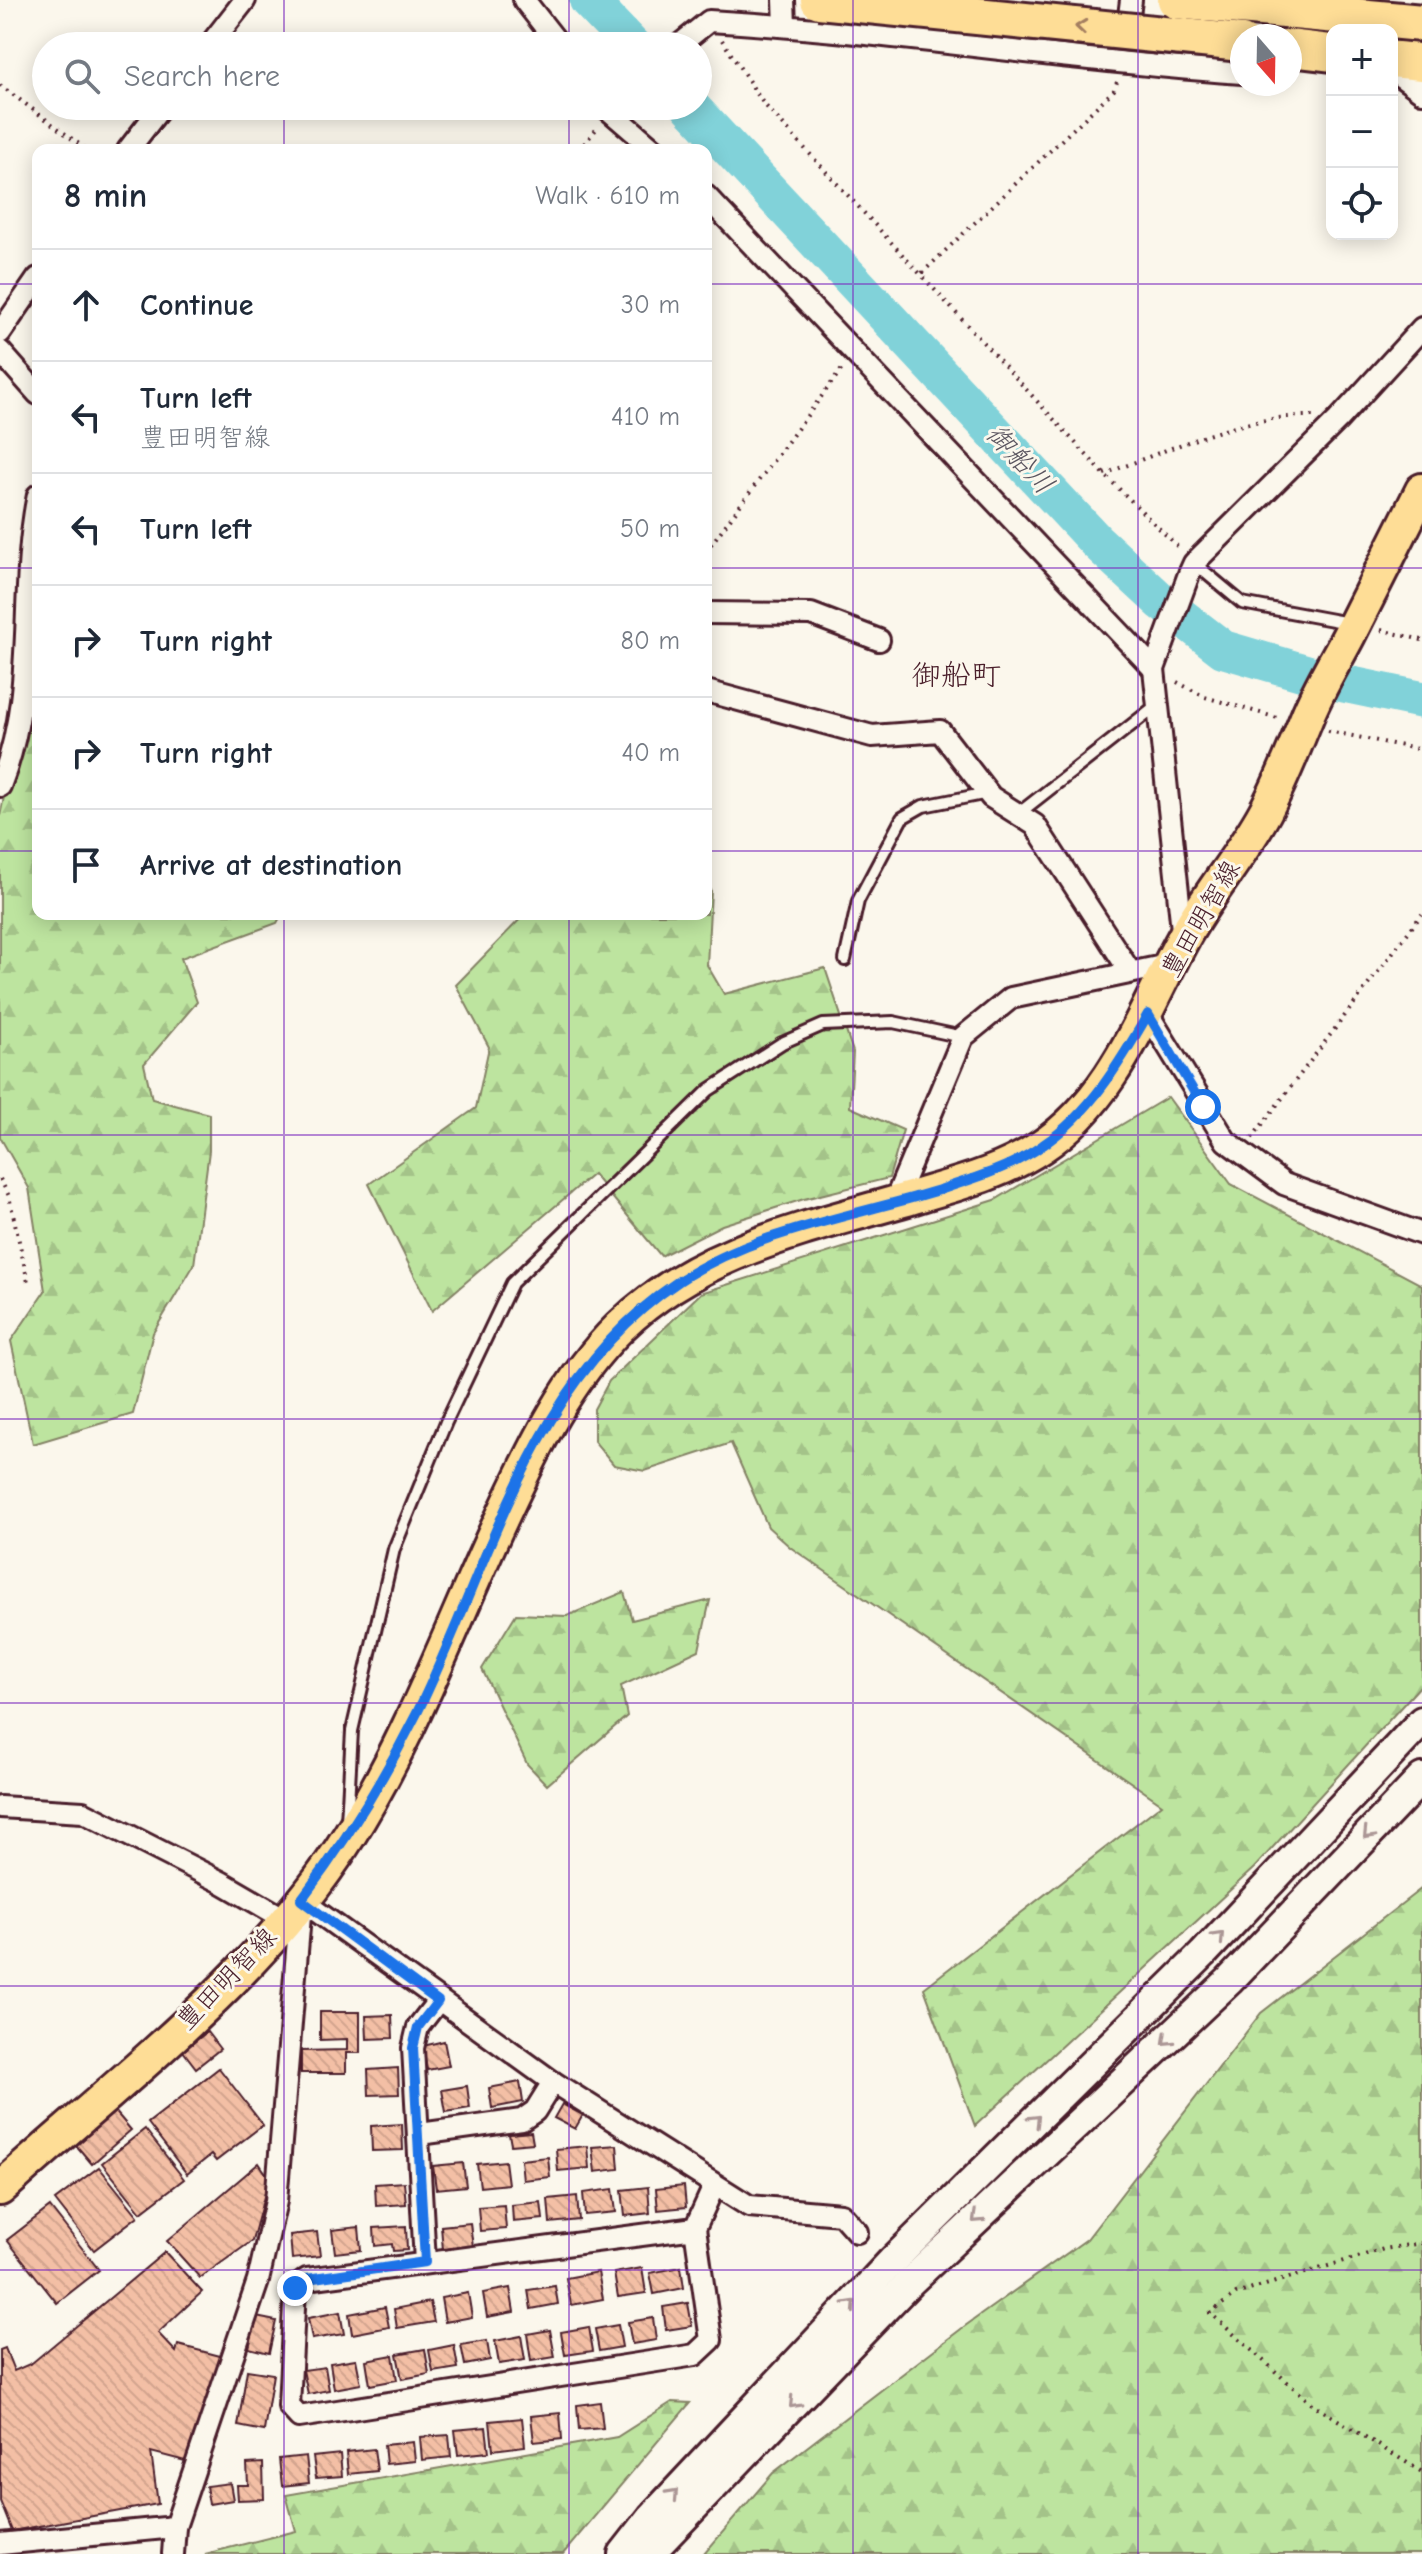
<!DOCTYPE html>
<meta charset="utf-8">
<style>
:root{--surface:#fff;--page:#f2f2f3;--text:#1f2937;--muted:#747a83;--line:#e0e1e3}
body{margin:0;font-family:"Comic Neue","Klee One",sans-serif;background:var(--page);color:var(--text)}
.controls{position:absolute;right:24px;top:24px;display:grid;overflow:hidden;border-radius:16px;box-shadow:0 4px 20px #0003}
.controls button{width:72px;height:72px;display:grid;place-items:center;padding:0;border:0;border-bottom:2px solid var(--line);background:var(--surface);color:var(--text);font:40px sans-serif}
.compass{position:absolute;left:1230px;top:24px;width:72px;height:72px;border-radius:50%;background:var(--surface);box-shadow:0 4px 20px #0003;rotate:160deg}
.stop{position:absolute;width:24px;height:24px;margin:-18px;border:6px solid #1a73e8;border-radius:50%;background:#fff}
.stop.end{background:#1a73e8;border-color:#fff;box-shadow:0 2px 8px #0008}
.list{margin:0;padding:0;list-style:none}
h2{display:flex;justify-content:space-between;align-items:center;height:104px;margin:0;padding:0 32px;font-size:34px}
h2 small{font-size:26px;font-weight:400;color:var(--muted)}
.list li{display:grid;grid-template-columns:52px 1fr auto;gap:24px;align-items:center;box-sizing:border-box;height:112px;padding:0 32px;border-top:2px solid var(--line)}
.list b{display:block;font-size:30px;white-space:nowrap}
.list p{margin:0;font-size:26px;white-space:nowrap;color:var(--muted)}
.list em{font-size:26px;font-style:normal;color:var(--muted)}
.icon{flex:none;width:44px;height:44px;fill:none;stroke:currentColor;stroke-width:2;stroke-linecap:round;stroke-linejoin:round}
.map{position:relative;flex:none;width:1422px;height:2554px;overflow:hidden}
.search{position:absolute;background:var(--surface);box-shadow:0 4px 20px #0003;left:32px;top:32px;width:680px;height:88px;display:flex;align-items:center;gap:20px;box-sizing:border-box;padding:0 28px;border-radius:44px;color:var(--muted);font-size:30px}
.panel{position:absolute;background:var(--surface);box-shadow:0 4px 20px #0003;left:32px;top:144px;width:680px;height:776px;border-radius:16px}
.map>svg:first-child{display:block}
</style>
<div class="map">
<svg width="1422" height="2554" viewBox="0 0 1422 2554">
<defs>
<pattern id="forest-firs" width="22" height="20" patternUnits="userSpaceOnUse" patternTransform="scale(2)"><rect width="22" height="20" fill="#bde49f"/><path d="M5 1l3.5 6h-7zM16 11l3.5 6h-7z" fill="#a4c389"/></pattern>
<pattern id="building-back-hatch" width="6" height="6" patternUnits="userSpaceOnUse" patternTransform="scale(2)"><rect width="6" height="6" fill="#f3bfa5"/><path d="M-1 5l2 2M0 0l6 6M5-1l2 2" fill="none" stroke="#d2a48e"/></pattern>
</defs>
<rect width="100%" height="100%" fill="#fbf7ec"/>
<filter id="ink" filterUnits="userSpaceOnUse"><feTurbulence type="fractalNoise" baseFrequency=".0125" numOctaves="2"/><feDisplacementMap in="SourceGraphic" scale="16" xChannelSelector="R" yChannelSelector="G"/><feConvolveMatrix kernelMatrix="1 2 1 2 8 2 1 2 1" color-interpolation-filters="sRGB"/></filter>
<g filter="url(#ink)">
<g fill="url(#forest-firs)" stroke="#848265" stroke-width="2">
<polygon points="38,635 38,914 282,914 277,923 181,958 197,1002 144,1064 152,1099 209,1114 209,1151 194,1265 153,1333 133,1414 33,1444 11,1341 45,1291 29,1188 0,1137 0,816"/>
<polygon points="706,886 711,891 707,965 724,994 825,968 853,1052 850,1107 903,1130 889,1178 804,1199 722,1225 661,1256 593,1174 432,1311 369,1184 476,1108 489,1047 456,985 525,914 706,914"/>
<polygon points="1168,1097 1231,1184 1422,1285 1422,1684 1254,1868 975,2126 924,1988 1162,1804 790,1547 768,1527 731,1443 645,1471 614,1465 594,1441 594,1409 609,1381 701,1293 995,1200"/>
<polygon points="624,1592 632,1620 710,1600 699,1650 621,1686 627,1716 547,1785 527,1764 482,1669 516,1614 567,1616"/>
<polygon points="1422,1888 1422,2554 704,2554 773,2473 965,2326 1087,2239 1261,2013"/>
<polygon points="672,2402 690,2403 563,2554 205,2554 296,2531 286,2495 617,2437"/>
</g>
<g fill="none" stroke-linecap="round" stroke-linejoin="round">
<g stroke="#81d2d9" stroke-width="38">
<polyline points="588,0 632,46"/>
<polyline points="690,106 1096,541 1162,602 1223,649 1336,682 1422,700"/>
</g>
</g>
<g fill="url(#building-back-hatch)" stroke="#4a1f2b" stroke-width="2">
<polygon points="320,2012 360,2012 360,2053 346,2053 346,2073 301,2073 301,2051 347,2050 347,2039 320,2040"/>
<polygon points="392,2015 393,2038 367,2039 366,2016"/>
<polygon points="207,2032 220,2049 196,2068 183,2051"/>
<polygon points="444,2041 449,2066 427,2070 423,2046"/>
<polygon points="219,2068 263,2125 216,2161 211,2155 187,2174 148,2123"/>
<polygon points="398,2068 399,2094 369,2095 368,2070"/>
<polygon points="520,2082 523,2102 492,2108 489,2088"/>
<polygon points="467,2086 470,2108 446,2112 442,2090"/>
<polygon points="562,2104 583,2115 575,2129 554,2118"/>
<polygon points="114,2110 131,2130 92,2164 75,2144"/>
<polygon points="402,2124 403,2150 372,2151 371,2126"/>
<polygon points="145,2129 184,2179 141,2212 102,2163"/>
<polygon points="531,2132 533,2143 511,2145 509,2134"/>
<polygon points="617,2145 619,2169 595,2172 592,2147"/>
<polygon points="587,2146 589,2168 558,2171 556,2149"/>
<polygon points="548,2157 550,2177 523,2180 521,2160"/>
<polygon points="505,2161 508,2184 480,2187 477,2164"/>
<polygon points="259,2163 269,2178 252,2241 200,2278 167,2241"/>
<polygon points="463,2163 466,2186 436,2189 433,2166"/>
<polygon points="99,2167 138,2216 94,2250 55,2200"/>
<polygon points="404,2182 406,2204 376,2206 375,2184"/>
<polygon points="684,2186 686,2207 658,2210 656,2189"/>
<polygon points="648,2187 650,2213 625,2216 622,2190"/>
<polygon points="613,2189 616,2212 585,2215 583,2193"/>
<polygon points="577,2196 579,2220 550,2223 548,2199"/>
<polygon points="541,2202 543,2219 513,2222 512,2205"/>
<polygon points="504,2205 506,2229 480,2231 478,2207"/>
<polygon points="50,2207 99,2270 57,2303 7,2240"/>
<polygon points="470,2223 473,2247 443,2250 441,2226"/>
<polygon points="406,2226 407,2250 393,2251 392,2244 375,2246 374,2228"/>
<polygon points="359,2227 361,2250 335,2253 332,2230"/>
<polygon points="317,2232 320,2256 292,2259 290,2235"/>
<polygon points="165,2252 202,2292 158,2333 176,2352 178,2345 224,2357 193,2463 151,2452 158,2504 12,2531 0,2501 0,2350 5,2348 14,2371 32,2363"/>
<polygon points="681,2267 684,2288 654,2294 650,2273"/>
<polygon points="642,2268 646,2293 618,2297 614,2273"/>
<polygon points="598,2272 603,2299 571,2305 566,2278"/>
<polygon points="555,2286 558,2304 531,2309 528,2290"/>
<polygon points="510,2288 514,2312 487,2317 483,2293"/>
<polygon points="468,2293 472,2317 445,2322 441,2298"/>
<polygon points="430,2302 434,2322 397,2328 394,2309"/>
<polygon points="688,2303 692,2326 666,2330 663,2307"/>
<polygon points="385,2307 389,2327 352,2334 349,2314"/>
<polygon points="340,2312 344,2334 312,2339 308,2318"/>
<polygon points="256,2317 276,2321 269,2353 249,2348"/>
<polygon points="653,2318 656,2340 632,2344 628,2322"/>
<polygon points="618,2325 622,2347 599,2351 595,2329"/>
<polygon points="589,2327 593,2351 565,2355 561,2332"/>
<polygon points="550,2330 555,2357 531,2361 527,2334"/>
<polygon points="521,2336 525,2360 499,2364 495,2341"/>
<polygon points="487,2341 490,2360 465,2365 461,2345"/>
<polygon points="454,2345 458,2368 433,2372 429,2350"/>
<polygon points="425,2349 429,2374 402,2379 397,2354"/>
<polygon points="393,2355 397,2380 370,2385 366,2360"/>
<polygon points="356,2359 361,2384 334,2389 330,2363"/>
<polygon points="325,2367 329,2390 308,2394 303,2370"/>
<polygon points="247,2370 273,2374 264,2431 238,2426"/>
<polygon points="600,2402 603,2428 579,2430 577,2405"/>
<polygon points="560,2413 562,2439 534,2442 531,2416"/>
<polygon points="522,2418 525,2446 493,2450 490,2421"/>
<polygon points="486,2427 489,2452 458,2455 455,2430"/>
<polygon points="449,2435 451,2457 422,2460 420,2437"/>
<polygon points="413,2442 415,2461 386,2464 384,2445"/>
<polygon points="374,2449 377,2471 348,2474 346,2452"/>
<polygon points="340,2454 342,2476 316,2478 313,2457"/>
<polygon points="306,2456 309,2483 282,2486 279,2459"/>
<polygon points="263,2463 264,2499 238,2500 237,2485 248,2485 247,2464"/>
<polygon points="230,2483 233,2500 209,2504 206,2486"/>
</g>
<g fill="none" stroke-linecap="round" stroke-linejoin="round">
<g stroke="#4a1f2b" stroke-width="16">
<g id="lane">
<polyline points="1194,563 1242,603 1349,623"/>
<polyline points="1018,814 1157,705"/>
<polyline points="845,960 858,901 902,818 923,806 988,793"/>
<polyline points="347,1822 352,1731 394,1549 446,1422 512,1283 709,1090 782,1043 823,1025 893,1022 963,1037"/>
</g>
</g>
<g stroke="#4a1f2b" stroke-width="26">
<g id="street">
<polyline points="524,0 560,46"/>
<polyline points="784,0 785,25"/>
<polyline points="1126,40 1131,0"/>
<polyline points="209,46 245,0"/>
<path d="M678,46L709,21C887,31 1064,61 1242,73"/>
<polyline points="1392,70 1422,92"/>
<polyline points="604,106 655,150"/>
<polyline points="128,150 162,106"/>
<polyline points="706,196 1154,669"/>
<polyline points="0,333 38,278"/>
<polyline points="0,351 38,394"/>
<polyline points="706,613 811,614 879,640"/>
<polyline points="706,691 872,736 940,731 991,797 1035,825 1129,970"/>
<path d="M0,786C38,690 18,594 38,495"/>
<polyline points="1183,939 1154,669 1189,574 1194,563 1338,420 1422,328"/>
<polyline points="1148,1014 1226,1141 1284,1184 1422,1234"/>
<polyline points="894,1203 963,1037 1011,998 1172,964"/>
<polyline points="0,1807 83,1812 221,1882 285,1919"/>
<polyline points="301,1900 553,2082 749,2206 841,2214 857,2232"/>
<polyline points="420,2134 522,2120 535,2111 553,2082"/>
<polyline points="695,2228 307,2279 295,2288 289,2406 299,2417 695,2355 711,2340 695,2228 714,2186"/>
<polyline points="425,2262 413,2048 418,2027 438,2001"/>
<polyline points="0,2544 175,2527"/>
<polyline points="173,2554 175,2527 258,2281 276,2201 301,1904"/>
</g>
</g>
<g stroke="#4a1f2b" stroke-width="34">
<g id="secondary">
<polyline points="623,2554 652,2517 892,2261 1203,1954 1422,1721"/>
<polyline points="649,2554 910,2282 1229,1981 1422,1778"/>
</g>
</g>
<g stroke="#4a1f2b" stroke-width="38">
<path id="primary" d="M0,2189C119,2081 263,1974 349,1836C413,1734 453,1621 504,1513C535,1447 567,1379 620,1327C701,1247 819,1226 924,1194C965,1182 1005,1171 1041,1147C1115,1098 1143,1012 1183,939C1207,895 1241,856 1265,812C1281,782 1294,749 1307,717C1318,689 1335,662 1349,635C1374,586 1398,538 1422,490"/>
</g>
<g stroke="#4a1f2b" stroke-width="42">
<polyline id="highway" points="1392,59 1422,62"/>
</g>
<g stroke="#4a1f2b" stroke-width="4" stroke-dasharray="2 6" stroke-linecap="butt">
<polyline points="722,40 763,103 1104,474 1181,550"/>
<polyline points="0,85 87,150"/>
<polyline points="579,150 598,127"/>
<polyline points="922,273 1114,90 1117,82"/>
<path d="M1104,474C1172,449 1243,414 1316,416"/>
<polyline points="706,551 842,369"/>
<polyline points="1381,630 1422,640"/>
<polyline points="1177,682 1205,697 1281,719"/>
<polyline points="1328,731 1422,750"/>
<polyline points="1252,1138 1422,914"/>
<polyline points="0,1179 9,1196 28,1282"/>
<polyline points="1422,2243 1384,2249 1236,2294 1210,2313 1312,2404 1422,2472"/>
</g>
<use href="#lane" stroke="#fbf7ec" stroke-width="10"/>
<use href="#street" stroke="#fbf7ec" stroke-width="20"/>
<use href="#secondary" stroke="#fbf7ec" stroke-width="28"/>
<use href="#primary" stroke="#fedd96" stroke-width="32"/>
<use href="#highway" stroke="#fedd96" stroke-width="36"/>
<g stroke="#4a1f2b" stroke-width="42" stroke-linecap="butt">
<g id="highway-bridge">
<polyline points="819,0 1242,43"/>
<polyline points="1176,0 1422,23"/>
<polyline points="1290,48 1332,53"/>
</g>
</g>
<use href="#highway-bridge" stroke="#fedd96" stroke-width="36"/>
</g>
<defs><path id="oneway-chevron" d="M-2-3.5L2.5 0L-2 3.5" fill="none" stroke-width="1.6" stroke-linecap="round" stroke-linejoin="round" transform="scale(2)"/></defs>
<use stroke="#a47e60" href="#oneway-chevron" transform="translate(1081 27) rotate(-174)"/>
<g stroke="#ab9695">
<use href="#oneway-chevron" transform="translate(1368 1834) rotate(134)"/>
<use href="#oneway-chevron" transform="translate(1219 1937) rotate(-47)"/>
<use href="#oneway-chevron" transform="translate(1167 2040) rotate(137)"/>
<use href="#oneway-chevron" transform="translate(1035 2120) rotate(-45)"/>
<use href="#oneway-chevron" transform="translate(977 2218) rotate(137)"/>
<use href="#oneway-chevron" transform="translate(851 2305) rotate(-47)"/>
<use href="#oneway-chevron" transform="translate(794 2403) rotate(134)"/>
<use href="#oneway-chevron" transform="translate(673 2494) rotate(-47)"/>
</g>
</g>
<g fill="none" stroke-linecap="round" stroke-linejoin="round" filter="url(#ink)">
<path stroke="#1a73e8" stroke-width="10" d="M295,2288L307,2279L425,2262L413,2048L418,2027L438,2001L301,1900C346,1841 384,1779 417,1713C492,1561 530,1380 679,1281C755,1231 851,1217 936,1191C973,1179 1011,1168 1043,1145C1090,1113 1120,1063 1148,1014L1203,1107"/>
</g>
<path fill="none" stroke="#7b2cbf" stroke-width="2" stroke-opacity="0.55" d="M284,0V46M569,0V46M853,0V2554M1138,0V2554M284,106V150M569,106V150M0,284H38M706,284H1422M0,568H38M706,568H1422M0,851H38M706,851H1422M284,914V2554M569,914V2554M0,1135H1422M0,1419H1422M0,1703H1422M0,1986H1422M0,2270H1422"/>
<g text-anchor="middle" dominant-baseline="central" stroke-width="6" stroke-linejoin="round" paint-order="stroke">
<g font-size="26" fill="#4a1f2b" stroke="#fbf7ec">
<text transform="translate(1201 919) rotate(-60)">豊田明智線</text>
<text transform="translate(227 1979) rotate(-46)">豊田明智線</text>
</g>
<g font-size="28" font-style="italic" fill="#5a555f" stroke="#fbf7ec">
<text transform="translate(1020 459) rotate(47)">御船川</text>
</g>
<g font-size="30" fill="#4a1f2b" stroke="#fbf7ec">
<text x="956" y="675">御船町</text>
</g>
</g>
</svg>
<div class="controls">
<button>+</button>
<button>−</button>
<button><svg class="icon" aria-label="locate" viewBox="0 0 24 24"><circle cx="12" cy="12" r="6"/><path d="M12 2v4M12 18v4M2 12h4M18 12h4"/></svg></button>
</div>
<svg class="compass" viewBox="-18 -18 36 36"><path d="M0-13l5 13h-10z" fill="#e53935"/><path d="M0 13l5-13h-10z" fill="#747a83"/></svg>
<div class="stop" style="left:1203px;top:1107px"></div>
<div class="stop end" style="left:295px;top:2288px"></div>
<div class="search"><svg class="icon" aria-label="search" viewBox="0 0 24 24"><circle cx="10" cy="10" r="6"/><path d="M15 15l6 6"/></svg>Search here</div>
<section class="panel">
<h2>8 min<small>Walk · 610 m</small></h2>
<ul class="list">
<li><svg class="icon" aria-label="ahead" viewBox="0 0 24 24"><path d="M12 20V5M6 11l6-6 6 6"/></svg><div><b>Continue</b></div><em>30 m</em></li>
<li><svg class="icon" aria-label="left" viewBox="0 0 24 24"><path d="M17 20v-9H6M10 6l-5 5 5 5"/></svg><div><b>Turn left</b><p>豊田明智線</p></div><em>410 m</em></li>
<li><svg class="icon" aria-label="left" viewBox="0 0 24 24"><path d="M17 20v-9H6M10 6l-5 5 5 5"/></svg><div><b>Turn left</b></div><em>50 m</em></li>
<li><svg class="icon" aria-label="right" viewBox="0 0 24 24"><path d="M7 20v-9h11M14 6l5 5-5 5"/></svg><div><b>Turn right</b></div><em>80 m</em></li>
<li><svg class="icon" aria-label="right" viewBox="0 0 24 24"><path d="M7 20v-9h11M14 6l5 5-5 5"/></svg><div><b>Turn right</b></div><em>40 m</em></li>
<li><svg class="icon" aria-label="arrive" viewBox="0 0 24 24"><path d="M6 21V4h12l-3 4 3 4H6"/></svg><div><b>Arrive at destination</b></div></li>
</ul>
</section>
</div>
